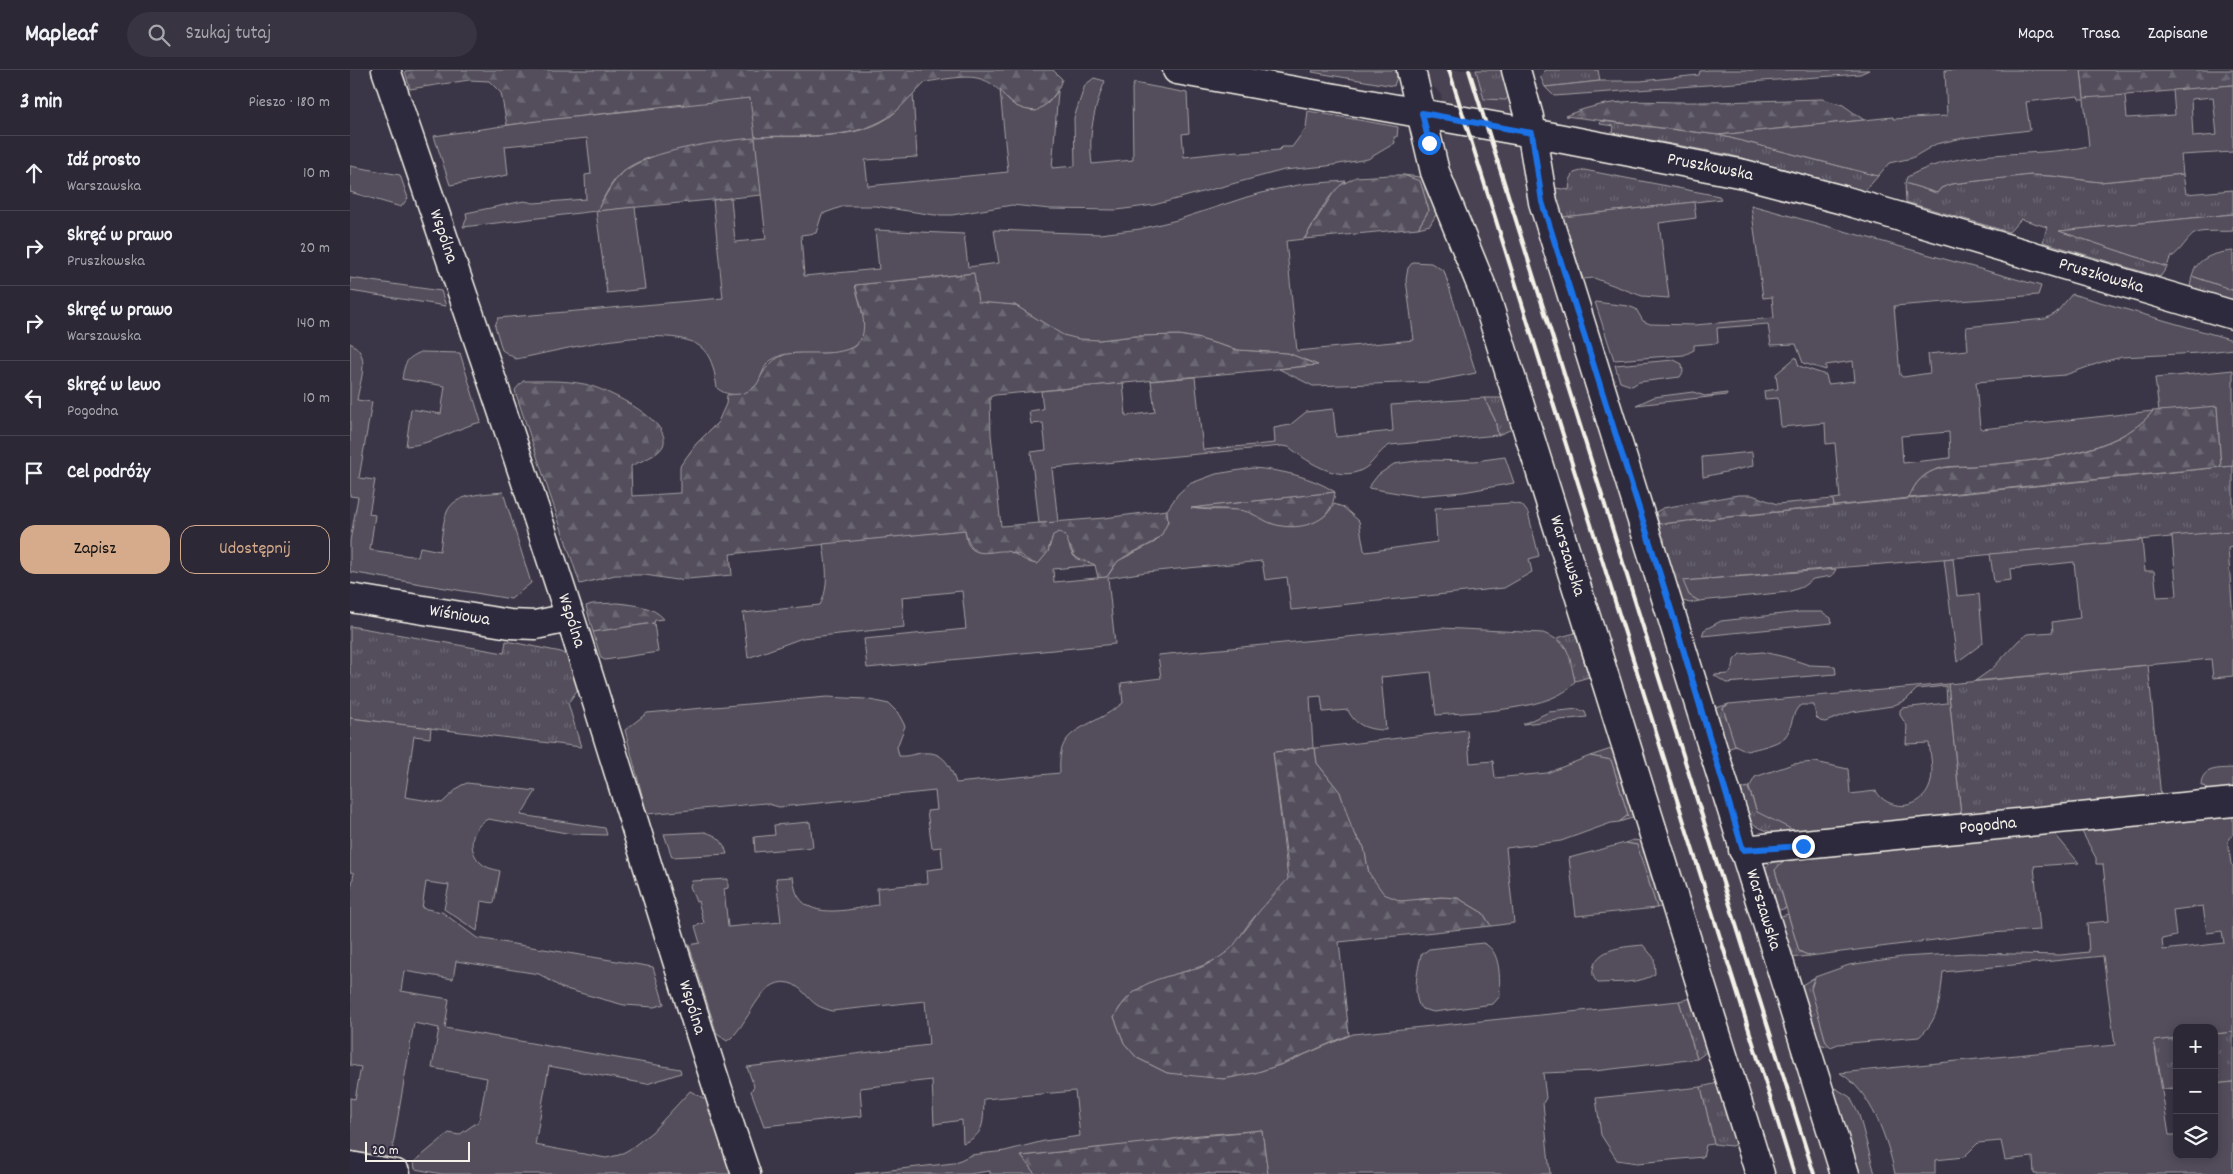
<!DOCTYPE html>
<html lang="pl">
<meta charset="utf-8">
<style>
:root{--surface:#2c2835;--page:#383441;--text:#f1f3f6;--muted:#a6a6ad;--line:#484450;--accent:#d6ab8b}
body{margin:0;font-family:Dekko,sans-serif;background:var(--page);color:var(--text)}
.controls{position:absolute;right:15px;bottom:15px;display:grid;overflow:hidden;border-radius:10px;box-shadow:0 2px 12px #0003}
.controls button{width:45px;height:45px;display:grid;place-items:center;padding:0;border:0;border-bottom:1px solid var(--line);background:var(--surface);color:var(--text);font:25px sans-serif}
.scale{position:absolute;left:15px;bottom:12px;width:105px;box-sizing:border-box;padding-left:5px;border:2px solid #f4f1e8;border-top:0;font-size:14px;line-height:18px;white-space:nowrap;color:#f4f1e8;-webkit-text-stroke:4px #2f2a3d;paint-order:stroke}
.stop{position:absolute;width:15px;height:15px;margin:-11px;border:4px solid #1a73e8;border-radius:50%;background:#fff}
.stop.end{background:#1a73e8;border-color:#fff;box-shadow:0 1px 5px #0008}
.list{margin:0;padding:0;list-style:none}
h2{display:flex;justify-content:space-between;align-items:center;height:65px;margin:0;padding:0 20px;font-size:21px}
h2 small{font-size:16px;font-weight:400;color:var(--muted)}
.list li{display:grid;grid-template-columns:32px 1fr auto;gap:15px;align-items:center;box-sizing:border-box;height:75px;padding:0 20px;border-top:1px solid var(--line)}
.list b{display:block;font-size:19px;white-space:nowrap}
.list p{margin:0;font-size:16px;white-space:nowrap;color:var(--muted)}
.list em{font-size:16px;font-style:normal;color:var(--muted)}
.actions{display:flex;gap:10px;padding:15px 20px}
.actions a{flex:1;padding:11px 0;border:1px solid var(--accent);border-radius:15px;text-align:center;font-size:18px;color:var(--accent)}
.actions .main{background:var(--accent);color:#111}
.icon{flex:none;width:28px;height:28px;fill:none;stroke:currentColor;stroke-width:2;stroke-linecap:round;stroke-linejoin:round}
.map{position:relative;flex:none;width:1883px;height:1104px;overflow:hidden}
header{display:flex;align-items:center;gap:30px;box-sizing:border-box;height:70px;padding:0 25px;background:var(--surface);border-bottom:1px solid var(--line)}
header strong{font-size:24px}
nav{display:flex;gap:28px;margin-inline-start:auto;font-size:18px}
.search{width:350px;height:45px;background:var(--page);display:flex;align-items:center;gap:12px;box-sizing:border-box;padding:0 18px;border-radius:28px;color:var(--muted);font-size:19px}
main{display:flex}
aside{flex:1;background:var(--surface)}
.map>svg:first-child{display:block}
</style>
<header>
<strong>Mapleaf</strong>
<div class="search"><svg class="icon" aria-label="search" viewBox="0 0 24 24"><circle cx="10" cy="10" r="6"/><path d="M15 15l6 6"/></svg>Szukaj tutaj</div>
<nav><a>Mapa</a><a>Trasa</a><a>Zapisane</a></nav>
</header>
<main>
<aside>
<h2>3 min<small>Pieszo · 180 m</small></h2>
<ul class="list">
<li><svg class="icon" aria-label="ahead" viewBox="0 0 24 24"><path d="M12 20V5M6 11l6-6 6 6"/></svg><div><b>Idź prosto</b><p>Warszawska</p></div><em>10 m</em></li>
<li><svg class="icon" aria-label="right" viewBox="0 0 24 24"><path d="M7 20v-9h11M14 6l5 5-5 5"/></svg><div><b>Skręć w prawo</b><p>Pruszkowska</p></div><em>20 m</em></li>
<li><svg class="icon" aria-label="right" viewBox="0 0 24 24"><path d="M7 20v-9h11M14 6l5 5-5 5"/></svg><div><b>Skręć w prawo</b><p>Warszawska</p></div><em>140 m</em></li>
<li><svg class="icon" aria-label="left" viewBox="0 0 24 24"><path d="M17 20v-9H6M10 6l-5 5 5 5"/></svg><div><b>Skręć w lewo</b><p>Pogodna</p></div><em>10 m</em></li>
<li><svg class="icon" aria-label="arrive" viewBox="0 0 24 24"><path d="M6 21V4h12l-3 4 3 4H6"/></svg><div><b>Cel podróży</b></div></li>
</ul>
<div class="actions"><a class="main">Zapisz</a><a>Udostępnij</a></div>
</aside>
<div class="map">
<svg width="1883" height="1104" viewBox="0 0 1883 1104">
<defs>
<pattern id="grass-tufts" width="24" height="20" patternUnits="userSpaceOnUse" patternTransform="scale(1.25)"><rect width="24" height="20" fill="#534e5c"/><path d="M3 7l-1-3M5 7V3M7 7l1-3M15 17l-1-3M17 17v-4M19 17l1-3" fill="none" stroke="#6c6873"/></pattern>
<pattern id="forest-firs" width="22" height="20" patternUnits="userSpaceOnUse" patternTransform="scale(1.25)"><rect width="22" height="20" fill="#534e5c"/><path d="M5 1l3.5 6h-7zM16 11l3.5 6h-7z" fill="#6c6873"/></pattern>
</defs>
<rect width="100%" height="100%" fill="#3b3647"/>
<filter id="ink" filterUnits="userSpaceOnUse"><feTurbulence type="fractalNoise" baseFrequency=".02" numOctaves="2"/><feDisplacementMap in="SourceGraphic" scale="10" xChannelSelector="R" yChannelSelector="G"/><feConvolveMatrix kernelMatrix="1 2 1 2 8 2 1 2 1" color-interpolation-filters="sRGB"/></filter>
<g filter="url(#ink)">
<polygon fill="#484352" points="1072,0 1126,0 1134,29 1156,30 1158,28 1170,91 1486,1104 1420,1104 1099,111 1091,24 1075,8"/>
<g fill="url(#grass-tufts)" stroke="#a4a0a2">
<polygon points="1126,0 1152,0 1157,13 1158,27 1156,30 1134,29"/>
<polygon points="1196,0 1248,0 1250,11 1195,17 1190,6"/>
<polygon points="1251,51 1369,65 1528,106 1515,121 1380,85 1263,63 1264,56 1250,54"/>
<polygon points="1234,100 1369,126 1371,129 1214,147 1233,209 1226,208 1205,129 1206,118 1219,120 1220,110 1224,103"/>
<polygon points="1833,104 1836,124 1883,120 1883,144 1710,161 1817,197 1810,207 1693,172 1697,157 1671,149 1659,162 1556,132 1555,113 1587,123 1591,118 1601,114 1680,105 1702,106 1750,112"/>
<polygon points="1053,105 1078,108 1090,138 1080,155 1068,158 1079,140 1070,112"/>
<polygon points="1842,206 1883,220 1883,230 1840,217"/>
<polygon points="1134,328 1158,328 1167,357 1148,365 1145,350"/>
<polygon points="1883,396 1883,461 1603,488 1334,511 1339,525 1349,531 1340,533 1326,529 1300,445 1306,442 1310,454"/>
<polygon points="0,556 154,583 156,571 211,582 218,587 232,614 218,633 231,677 0,648"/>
<polygon points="1225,563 1239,607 1225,611 1215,575 1207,568"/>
<path d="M1798,595L1811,728L1427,764C1397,755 1396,749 1385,721L1398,717L1407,742L1611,745L1598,614Z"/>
<polygon points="1379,634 1373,638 1386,676 1373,680 1359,640"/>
<polygon points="1267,677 1289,746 1269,752 1278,745 1261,690 1240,686"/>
<polygon points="1703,761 1425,800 1436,838 1423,842 1413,803 1416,797 1426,789"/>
<polygon points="1283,770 1297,772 1317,835 1307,838 1287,775 1275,773"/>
<polygon points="1438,844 1449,881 1460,886 1437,888 1425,848"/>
<polygon points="1465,907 1461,916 1476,972 1481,977 1464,973 1447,918"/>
<polygon points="1345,927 1362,978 1347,989 1329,931"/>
<polygon points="1883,962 1883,1012 1864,1014 1864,964"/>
<polygon points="1827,968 1827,1018 1813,1019 1804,971"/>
<polygon points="1372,1012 1391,1073 1381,1076 1364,1074 1351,1017"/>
</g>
<g fill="url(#forest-firs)" stroke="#a4a0a2">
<path d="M65,0H703L712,9C707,25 699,32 687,41C652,40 656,14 627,8C615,5 589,10 576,12C563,24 552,39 537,48C497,72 449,64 405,67L412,125L247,141C267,104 269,100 309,84L334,34L157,55L151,23L139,11L119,10L60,19L55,1Z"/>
<polygon points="1731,0 1883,0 1883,15 1734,29"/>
<path d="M1472,29L1493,35L1514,50L1369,65L1215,46C1265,25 1298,33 1350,32C1390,32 1431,30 1472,29Z"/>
<polygon points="1041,105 1053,105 1070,111 1079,140 1068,158 954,169 987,117 1006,107"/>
<path d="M625,203L653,234L665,235L714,265L749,270L784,266L829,265L847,268L888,280L938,283L969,295L645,325L640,327L641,365L651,456L754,448L817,440C823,475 788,475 769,491C764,495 760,502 757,507L748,508L745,495C733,491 723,490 720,476L700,473L698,482L689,494C679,494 676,487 668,484C641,476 623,498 615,460L380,484L382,505L326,510L295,505H265L230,514L167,327L165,320L173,311C193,311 214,310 234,314C254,318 324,351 313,376C308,386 290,391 281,396L282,426L330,423V396L346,374L368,352L376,334L377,325C417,323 404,297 434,285C457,275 484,288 507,275L513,244L505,215Z"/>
<path d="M1867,335L1871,397L1559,428C1564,413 1574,402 1591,398C1604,396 1619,397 1633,395C1685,391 1767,385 1803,341Z"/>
<path d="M985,422C982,453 953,462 925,455C913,451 901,443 889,441C873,437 855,440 839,438Z"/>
<polygon points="1388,425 1402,425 1427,434 1483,429 1484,436 1309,454 1306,442 1313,438"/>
<path d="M268,533C284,535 303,536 314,549L305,550L304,553L243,562L236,536L242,534Z"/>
<path d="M965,678L967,693L990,722L1007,768L1014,777L1019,803L1070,830L1091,827L1108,828L1133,843L1141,856L989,872L999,965L930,995L905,1003L874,1009L843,1007L817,1003L787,988L774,973L764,947C780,919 798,910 828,903C836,901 847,900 854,896C890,879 916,829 938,797L923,682Z"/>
<path d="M912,1060L918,1104H685L671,1086C751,1078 832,1067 912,1060Z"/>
</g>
<g fill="#534e5c" stroke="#a4a0a2" fill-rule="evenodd">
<polygon points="963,0 1049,0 1044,16 962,2"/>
<polygon points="1358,0 1519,0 1510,4 1204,26 1195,17 1250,11 1291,11 1349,5 1350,1"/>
<path d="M1595,0H1731L1734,28L1775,25L1777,48L1825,45L1823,20L1883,15V82L1831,85L1833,104L1750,112L1702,106L1680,105L1601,114L1591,118L1587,123L1555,113L1557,107C1613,76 1678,89 1739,76L1734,29H1729L1728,26L1676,32L1680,60L1613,68L1586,74L1562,88L1539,93L1528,106L1369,65L1543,47V49L1597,46ZM1863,27L1867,65L1843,67L1841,29Z"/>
<path d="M744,8L755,11C744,39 738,64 742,94L783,90L782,18L784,13L837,23L839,63L832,64L834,87L887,81L891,83L929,80L932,77H942L956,58L958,41L1048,57L1047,67H1044L1045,73L1018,89L977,96L934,100L804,135L767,140L700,139L662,135L602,145H585L525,136H494L472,144L466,163L451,165L454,206L529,199L525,160L614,164L618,197L649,193L644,160L750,164L790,159L827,150L897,127L927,119L954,114L996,111C976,125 967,149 954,169L936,171L947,281L1064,270L1056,210L1058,198L1063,192L1081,193L1094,201L1126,303L1080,312L963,316L929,299L968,295L938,283L888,280L847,268L829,265L784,266L749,270L729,269L713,265L665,235L628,232L624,203L505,215C508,230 516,247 513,263C507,291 459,280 438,284C432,284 425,288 420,291C413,296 412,307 407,314C397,326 378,328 367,318C365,305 363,289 353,279C323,249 205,282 166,289L152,280L145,256L148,248L373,228L363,130L381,128L385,172L416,169L405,68C374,70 295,81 272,102C261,112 254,127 247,141L285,137L295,219L257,223L246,141L113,157L117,148L116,143L174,131L184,133L236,129L235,105L241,104L237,68L155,76L158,105L100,115L84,66L187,51L400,28L405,67C446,65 502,72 538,48C548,41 555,32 563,24L567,87L515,90L518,116L658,102L650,20C659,34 669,40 686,41L698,33L708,21L702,98L725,96L724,48L735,15Z"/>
<polygon points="0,96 50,105 58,128 51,137 0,122"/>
<polygon points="1344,132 1346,148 1309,153 1319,228 1292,226 1244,208 1233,209 1213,147"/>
<path d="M1401,135L1691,216L1688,225L1544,236L1550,305L1553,307L1580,303L1578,284L1618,280L1616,257L1695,249L1706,243L1722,224L1883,270V279L1849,283L1772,287L1752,292L1715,305L1626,312L1630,358L1632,359L1803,341C1768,384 1685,391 1633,395C1619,397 1604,395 1591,398C1574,402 1564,413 1559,428L1484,436L1483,429L1490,428L1485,373L1476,374L1475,353L1431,357L1428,328L1415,329L1414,321L1428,319L1426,304L1446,287L1449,296L1476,305L1478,314L1505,311L1503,291L1476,295V300L1453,293L1446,274L1421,275L1418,254L1367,258L1368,273L1344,275V280L1334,285L1264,290L1245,232L1278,236L1286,239L1293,251L1300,254L1345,255L1424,248L1422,227L1413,228ZM1599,362L1600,388L1553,393L1551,366Z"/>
<path d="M1883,144V161C1874,162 1854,160 1846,163C1837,167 1832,181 1820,188L1817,197L1709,161Z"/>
<path d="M1883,181V220L1842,206C1847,187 1865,183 1883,181Z"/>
<polygon points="0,208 91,221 96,236 0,221"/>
<path d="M0,273C22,284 10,310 7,330L22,332L9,408L25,410L19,444L25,445L20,480L68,487L70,477L90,481C92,468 92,454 97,442C104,423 136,424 153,422L181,513L161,529L0,502V471L8,427L0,426Z"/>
<path d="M71,282L110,283L131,352C105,358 82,375 56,376L61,339L91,344L95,316L52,309C55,293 55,289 71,282Z"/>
<polygon points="1324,290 1332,294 1333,302 1330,307 1289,312 1282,316 1270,312 1265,295"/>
<polygon points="1883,300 1883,396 1871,397 1867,336 1809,341 1805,308"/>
<path d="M845,307L853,380L925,373L924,358L940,355L956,342L983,339L986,367L1043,361L1041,335L1134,328L1145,350L1148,365L1040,375C1030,380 1026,389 1018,396C993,416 959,393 939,377L932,376L702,398L708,452L689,453L681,382L696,380L693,353L681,354L679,341L693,339L691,321L773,313L776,346L805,342L801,311Z"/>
<polygon points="1343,322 1355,326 1377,323 1377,325 1286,335 1304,327"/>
<polygon points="1402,382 1403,396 1353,407 1352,387"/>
<polygon points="1155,387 1164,413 1113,422 1066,426 1018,418 1028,405 1044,394 1074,390 1125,391"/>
<path d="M903,398C930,400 963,407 985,422L841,438C857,441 872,439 888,440C902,441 911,450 923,454C945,461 974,455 984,434L993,437L1009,451L1014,480L1016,482L1087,472L1085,438L1161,433L1172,435L1178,443L1189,486L1179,489L1182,502L1154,518L941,540L937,507L915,510L912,491L796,502L758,508L765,574L517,598L514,569L616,559L612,521L552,527L554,557L452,568L398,588L393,543L470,535C480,517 476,494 473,474L615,460C616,465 616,474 621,478C630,487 645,480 656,481C668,483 676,494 688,494L698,482L703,465L709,462C720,466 717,476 723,485C727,491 738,491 745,495L703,499L704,512L757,507L768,491L805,472L811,466L818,452L817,440L828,424L839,414L866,404Z"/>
<polygon points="1883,461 1883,477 1878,478 1883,549 1883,606 1863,608 1861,589 1625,611 1642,599 1668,571 1677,564 1703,562 1702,552 1730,548 1724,492 1660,499 1661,510 1644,512 1640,484 1792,470 1795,501 1804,501 1807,527 1827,526 1822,466"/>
<polygon points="1603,488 1607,526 1629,524 1633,573 1607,592 1594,489"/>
<polygon points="1486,499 1482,506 1463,509 1452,517 1438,522 1349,531 1339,525 1333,511"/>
<polygon points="1450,542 1472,542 1481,548 1482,553 1352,566 1354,560 1371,551"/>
<polygon points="304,553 308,582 255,590 251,588 243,562"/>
<path d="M1091,558L1193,563C1222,574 1218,584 1225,611C1208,641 1118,642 1086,645L1081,602L1031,607L1036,660C1019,660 1005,656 998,640L973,642L971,626L960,627L963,678L923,682L938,809C925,823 912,838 900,852C892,862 887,874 877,882C837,913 792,895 764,947L774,973L787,988L817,1003L874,1009L905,1003L930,995L1003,964L1329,931L1347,989L1245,1001L1193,1003L1196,1028L1193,1033L1200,1104H918L912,1060L839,1066L811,1071L671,1086L685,1104H640V1101L619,1104H505L604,1093L621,1085L655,1081L694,1071L730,1066L725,1021L634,1029C633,1050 636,1065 613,1073L612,1050L584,1054L582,1010L510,1018L512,1046L414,1056L401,1021L404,1016L397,997L579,975L575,931L482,941C477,939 471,938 467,935C457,929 452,916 439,913C409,906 399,957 377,971L367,964L339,875L350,873L345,856L354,853L348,831L346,832L340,816L342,811L378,809V818L374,819L378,857L431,852L426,808L443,807C444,813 445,821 448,826C463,851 505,838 528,835L527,818L578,813L577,800L593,798L591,777L582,778L577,741L587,740L585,721L429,737L415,733L297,744L275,660L297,643L477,627L515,629L539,634L548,643L555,656L547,677L549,686C558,687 565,683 574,683C594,681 601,697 606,713L710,703C708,670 718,664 746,650C756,645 765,639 773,633L771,613L811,608L808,585Z"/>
<polygon points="1413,582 1435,587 1459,595 1485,596 1486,604 1376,613 1364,605 1379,604 1383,597 1384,590 1390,584"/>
<path d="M1598,614L1611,746L1449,763L1407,742L1399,718L1405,707L1443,694L1465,692L1498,699L1500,724L1526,721C1537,740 1567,741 1578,720C1585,707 1581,688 1579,673L1556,674L1557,656L1550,645V640L1552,638L1597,633L1596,616L1567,619L1556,630L1542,636L1502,642L1475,652L1470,651L1466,647L1464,635H1451C1441,641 1443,658 1435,667C1426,675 1408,678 1397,681L1385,675L1373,638L1379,634Z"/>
<polygon points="1228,639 1235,642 1237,647 1173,654 1199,642"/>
<path d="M0,648L81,658L80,668L64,666L55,727L92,733L110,716L117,713L186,721L171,745L255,758L257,765L222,764L138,749C121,757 116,780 131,793C136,798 143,799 150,801L144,833L131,831L127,861L94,839L99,815L76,812L72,838L92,842L127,868L303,897L314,934L304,937L274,935L212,918L189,904L106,891L103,909L54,901L51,921L99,929L95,958L330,999L331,1003L297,1014L199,996L185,1075L256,1088L269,1085L280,1079L302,1062L340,1021L357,1030L381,1104H92L65,1099L64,1092L99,1063L109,1065L129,1051L137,1008L82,998L89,958L64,953L42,1081L36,1094L0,1087V1028L5,1029L11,997L0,995V824L4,803L0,802Z"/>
<polygon points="1117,660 1120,693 1143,691 1145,708 1197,703 1240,686 1261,690 1278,745 1269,752 1261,753 1211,771 1156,778 1164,853 1141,856 1133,843 1108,828 1091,827 1051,831 1034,824 1019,803 1014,777 1002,759 990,722 967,693 965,678"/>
<path d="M1883,698V718L1859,720L1854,716H1851C1851,697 1868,699 1883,698Z"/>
<path d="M1883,744V765L1879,768L1878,773L1881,794L1883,796V962L1864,964V958H1827V968L1804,971L1819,1065H1827V1085H1864V1014L1883,1012V1104H1684L1683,1087L1655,1090L1651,1071L1628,1073L1614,1087L1585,1090V1104H1545C1538,1070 1521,1021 1490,1003L1765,975L1753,886L1593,902C1590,928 1590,949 1569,967L1488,974L1481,977L1476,972L1461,919L1465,907L1499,895L1552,887L1619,883L1710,885L1739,882L1737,853L1759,851L1753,794H1746V788L1731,760ZM1853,836L1857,863L1872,861L1874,873L1813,880L1812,869L1826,866L1823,840Z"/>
<polygon points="460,752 463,777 405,782 404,767 425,765 424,755"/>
<path d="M355,762C368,766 373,770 377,784L322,787L314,764Z"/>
<polygon points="1704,763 1729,793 1684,796 1690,860 1639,863 1460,886 1449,881 1425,800 1433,791"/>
<polygon points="1275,773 1287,775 1307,838 1226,846 1219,788"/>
<path d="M1133,873C1152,881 1149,908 1150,926L1143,934L1084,942L1072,939C1061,928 1068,899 1071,885L1079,879Z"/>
<path d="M1293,875L1304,888L1305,904C1290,914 1266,912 1248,913C1244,909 1242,905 1243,899C1247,877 1275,877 1293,875Z"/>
<polygon points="1351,1017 1364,1074 1356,1075 1353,1087 1287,1093 1267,1090 1251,1065 1246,1028"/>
<polygon points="1485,1018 1500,1027 1509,1045 1525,1104 1508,1104 1483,1023"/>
</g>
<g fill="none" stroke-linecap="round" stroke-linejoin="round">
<g stroke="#f4f1e8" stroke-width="31">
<g id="minor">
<path id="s1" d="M36,0C109,213 183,427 250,642C298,796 344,951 396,1104"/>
<path id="s2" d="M827,0L1182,63L1394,104L1493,130L1883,245"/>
<path id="s3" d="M1061,0L1085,102L1136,227L1410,1104"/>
<path id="s4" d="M1166,0L1179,47L1193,132L1495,1104"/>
<path id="s5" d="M0,528L160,554L185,555L219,548"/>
<path id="s6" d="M1393,780L1883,732"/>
<polyline points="0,1096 46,1104"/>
</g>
</g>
<use href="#minor" stroke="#2f2a3d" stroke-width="28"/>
<g stroke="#f4f1e8" stroke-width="4">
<polyline points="1099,0 1444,1104"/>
<polyline points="1119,0 1464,1104"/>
</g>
</g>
</g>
<g fill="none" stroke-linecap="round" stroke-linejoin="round" filter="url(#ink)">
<polyline stroke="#1a73e8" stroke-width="6" points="1079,73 1072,43 1182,63 1192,132 1325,552 1393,780 1453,776"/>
</g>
<g text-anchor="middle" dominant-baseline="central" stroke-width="4.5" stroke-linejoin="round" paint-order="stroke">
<g font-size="18" fill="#f4f1e8" stroke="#2f2a3d">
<text stroke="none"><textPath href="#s2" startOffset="542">Pruszkowska</textPath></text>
<text stroke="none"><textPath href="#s1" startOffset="176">Wspólna</textPath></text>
<text stroke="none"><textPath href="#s2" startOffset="948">Pruszkowska</textPath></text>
<text stroke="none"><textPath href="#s3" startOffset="511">Warszawska</textPath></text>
<text stroke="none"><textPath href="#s5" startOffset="111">Wiśniowa</textPath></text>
<text stroke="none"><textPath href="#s1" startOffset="581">Wspólna</textPath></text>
<text stroke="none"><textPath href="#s6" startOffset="246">Pogodna</textPath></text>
<text stroke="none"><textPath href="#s4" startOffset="876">Warszawska</textPath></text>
<text stroke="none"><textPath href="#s1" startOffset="986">Wspólna</textPath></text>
</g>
</g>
</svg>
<div class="controls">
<button>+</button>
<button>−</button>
<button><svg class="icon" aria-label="layers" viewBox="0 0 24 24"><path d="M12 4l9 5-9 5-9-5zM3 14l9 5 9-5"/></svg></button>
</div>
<div class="scale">20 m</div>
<div class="stop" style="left:1079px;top:73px"></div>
<div class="stop end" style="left:1453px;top:776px"></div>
</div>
</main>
